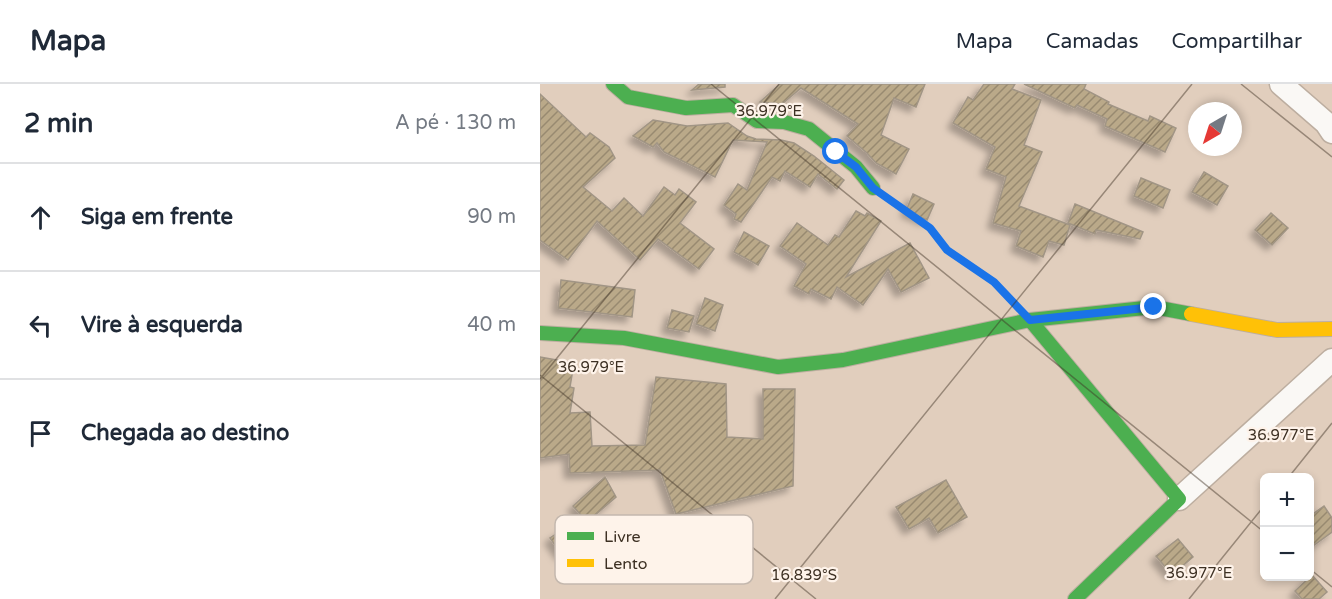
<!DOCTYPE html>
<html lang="pt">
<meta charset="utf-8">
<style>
:root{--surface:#fff;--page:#f6f6f7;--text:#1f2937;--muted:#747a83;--line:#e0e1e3}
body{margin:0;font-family:"Varela Round",sans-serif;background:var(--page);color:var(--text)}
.controls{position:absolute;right:18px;bottom:18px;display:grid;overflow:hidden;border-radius:9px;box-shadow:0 3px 9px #0003}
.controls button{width:54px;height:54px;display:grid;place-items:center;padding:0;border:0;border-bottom:2px solid var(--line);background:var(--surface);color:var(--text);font:30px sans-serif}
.compass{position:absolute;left:648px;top:18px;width:54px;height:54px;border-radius:50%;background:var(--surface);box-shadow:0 3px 9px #0003;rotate:219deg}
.stop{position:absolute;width:18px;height:18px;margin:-14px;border:4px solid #1a73e8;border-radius:50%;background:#fff}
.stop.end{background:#1a73e8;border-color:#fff;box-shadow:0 2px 6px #0008}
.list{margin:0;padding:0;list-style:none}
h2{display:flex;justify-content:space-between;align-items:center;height:78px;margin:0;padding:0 24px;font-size:26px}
h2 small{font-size:20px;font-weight:400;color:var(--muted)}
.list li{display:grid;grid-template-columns:39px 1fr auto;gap:18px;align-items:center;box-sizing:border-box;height:108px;padding:0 24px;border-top:2px solid var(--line)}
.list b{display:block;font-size:22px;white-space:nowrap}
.list em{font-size:20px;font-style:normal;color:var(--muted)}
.icon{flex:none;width:33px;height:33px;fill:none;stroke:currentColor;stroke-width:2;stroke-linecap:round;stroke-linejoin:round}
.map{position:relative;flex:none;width:792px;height:515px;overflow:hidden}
header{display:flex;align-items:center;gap:36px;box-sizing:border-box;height:84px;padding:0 30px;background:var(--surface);border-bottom:2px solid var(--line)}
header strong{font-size:28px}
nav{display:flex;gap:33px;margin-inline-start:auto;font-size:21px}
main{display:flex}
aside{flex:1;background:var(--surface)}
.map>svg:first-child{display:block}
</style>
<header>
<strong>Mapa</strong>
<nav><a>Mapa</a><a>Camadas</a><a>Compartilhar</a></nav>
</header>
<main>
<aside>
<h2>2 min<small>A pé · 130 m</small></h2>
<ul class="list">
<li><svg class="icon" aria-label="ahead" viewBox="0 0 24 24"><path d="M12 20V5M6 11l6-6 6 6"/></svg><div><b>Siga em frente</b></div><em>90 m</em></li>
<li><svg class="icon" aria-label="left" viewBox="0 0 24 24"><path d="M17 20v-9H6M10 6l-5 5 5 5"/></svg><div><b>Vire à esquerda</b></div><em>40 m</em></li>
<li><svg class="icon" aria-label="arrive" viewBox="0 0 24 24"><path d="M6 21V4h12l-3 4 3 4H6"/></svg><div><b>Chegada ao destino</b></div></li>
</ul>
</aside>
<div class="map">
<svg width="792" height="515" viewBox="0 0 792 515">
<defs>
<pattern id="building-hatch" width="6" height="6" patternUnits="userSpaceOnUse" patternTransform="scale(1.5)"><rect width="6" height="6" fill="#baa989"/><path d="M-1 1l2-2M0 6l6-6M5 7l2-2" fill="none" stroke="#988a70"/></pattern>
<filter id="shadow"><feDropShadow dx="-5.5" dy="5.5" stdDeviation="3" flood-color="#0004"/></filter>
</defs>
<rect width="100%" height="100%" fill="#e1cebd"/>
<g fill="url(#building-hatch)" stroke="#a19585" stroke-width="1.5" filter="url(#shadow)">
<polygon points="159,0 185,0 185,3 152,6"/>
<polygon points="240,0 385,0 376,23 354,14 341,51 369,65 356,90 336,79 327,69 307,52 318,40 261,4 242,20 220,18"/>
<polygon points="444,0 475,0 472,5 501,16 484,61 502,68 479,122 530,141 524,161 509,157 503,173 476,162 481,147 453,139 466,93 446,85 455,63 413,39 428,13 433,16"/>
<polygon points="484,0 546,0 544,5 569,18 568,20 608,37 610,32 636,44 625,68 565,42 567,35 537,21 535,24"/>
<polygon points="0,10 46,53 50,49 69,63 75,74 43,103 72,127 84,114 103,132 124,103 135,111 139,105 156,118 140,139 174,165 159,185 118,155 100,176 57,137 28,176 0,156"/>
<polygon points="113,36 147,42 188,39 207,52 216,55 241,56 254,59 274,72 304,96 297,105 278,90 270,103 245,87 240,97 232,93 201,138 194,135 196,130 184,121 198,100 207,106 227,58 193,56 175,93 124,68 117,59 113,63 93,52"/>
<polygon points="664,88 688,102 677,121 652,108"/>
<polygon points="601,94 630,106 623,124 594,112"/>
<polygon points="373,110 394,120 387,136 366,127"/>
<polygon points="535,120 603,148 600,155 556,146 555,150 528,139"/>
<polygon points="316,127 325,132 327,129 341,137 306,193 370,159 389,194 361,208 348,185 323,221 297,203 291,215 271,205 269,210 254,202 266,180 240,162 257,139 288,161 295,151 299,153"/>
<polygon points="731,129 748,144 732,161 715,146"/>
<polygon points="204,148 229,162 218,181 194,168"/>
<polygon points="21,196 95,206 92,233 18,224"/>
<polygon points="165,214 183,221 175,247 156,240"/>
<polygon points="132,226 154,232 149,248 127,244"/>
<polygon points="0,273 34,279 30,303 34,304 30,329 50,328 52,362 105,361 116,293 186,300 187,353 223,355 223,305 255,305 253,402 136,430 120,386 30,389 29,370 0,374"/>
<polygon points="65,393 76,413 47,438 33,422"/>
<polygon points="406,396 427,433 398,449 389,434 369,445 356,423"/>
<polygon points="784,422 792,434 792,448 770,464 770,432"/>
<polygon points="28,442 39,460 22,471 10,454"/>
<polygon points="638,455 653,473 632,491 616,472"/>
<polygon points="772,491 787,508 779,515 762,515 755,507"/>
</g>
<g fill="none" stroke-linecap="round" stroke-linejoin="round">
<g stroke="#bdaea0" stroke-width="25">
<g id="street">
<polyline points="741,0 786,39 792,48"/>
<polyline points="639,415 792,276"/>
</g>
</g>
<g stroke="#bdaea0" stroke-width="16">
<g id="fast">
<polyline points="73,0 88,13 146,24 193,21 217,37 244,38 269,45 316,83 333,104"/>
<polyline points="490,236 639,415 535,515"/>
<polyline points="0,249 84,254 238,283 303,276 490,236 614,223 651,230"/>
</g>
</g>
<g stroke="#bdaea0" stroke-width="16">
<polyline id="slow" points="651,230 737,246 792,245"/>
</g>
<polyline stroke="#d4cec9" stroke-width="4" stroke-dasharray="4.5 4.5" stroke-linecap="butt" points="353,118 390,144 407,166 454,198 471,216"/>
<use href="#street" stroke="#faf8f5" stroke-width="22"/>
<use href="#fast" stroke="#4caf50" stroke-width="14"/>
<use href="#slow" stroke="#ffc107" stroke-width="14"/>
</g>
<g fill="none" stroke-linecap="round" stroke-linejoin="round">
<polyline stroke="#1a73e8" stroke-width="8" points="296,68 316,83 333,104 390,144 407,166 454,198 490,236 614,223"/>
</g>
<path fill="none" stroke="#3d3023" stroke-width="1.5" stroke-opacity="0.45" d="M171,0L724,448M701,0L792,73M0,291L276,515M0,295L239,0M748,394L792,339M770,485L792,503M235,515L652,0M649,515L724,422"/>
<rect x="15" y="431" width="198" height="69" rx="9" fill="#fef3ea" stroke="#c4b8ae" stroke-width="1.5"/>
<rect x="27" y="448" width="27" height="8" fill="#4caf50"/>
<rect x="27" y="475" width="27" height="8" fill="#ffc107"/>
<g font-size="16" fill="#3d3023">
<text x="64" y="458">Livre</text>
<text x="64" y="485">Lento</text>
</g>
<g font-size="15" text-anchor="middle" fill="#3d3023" stroke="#fef3ea" stroke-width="4.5" stroke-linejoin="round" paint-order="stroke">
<text x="229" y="32">36.979°E</text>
<text x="51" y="288">36.979°E</text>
<text x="741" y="356">36.977°E</text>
<text x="659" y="494">36.977°E</text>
<text x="264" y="496">16.839°S</text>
</g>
</svg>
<div class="controls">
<button>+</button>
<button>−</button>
</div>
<svg class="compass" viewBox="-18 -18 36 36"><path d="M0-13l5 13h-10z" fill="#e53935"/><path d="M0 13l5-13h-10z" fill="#747a83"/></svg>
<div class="stop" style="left:296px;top:68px"></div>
<div class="stop end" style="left:614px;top:223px"></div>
</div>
</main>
